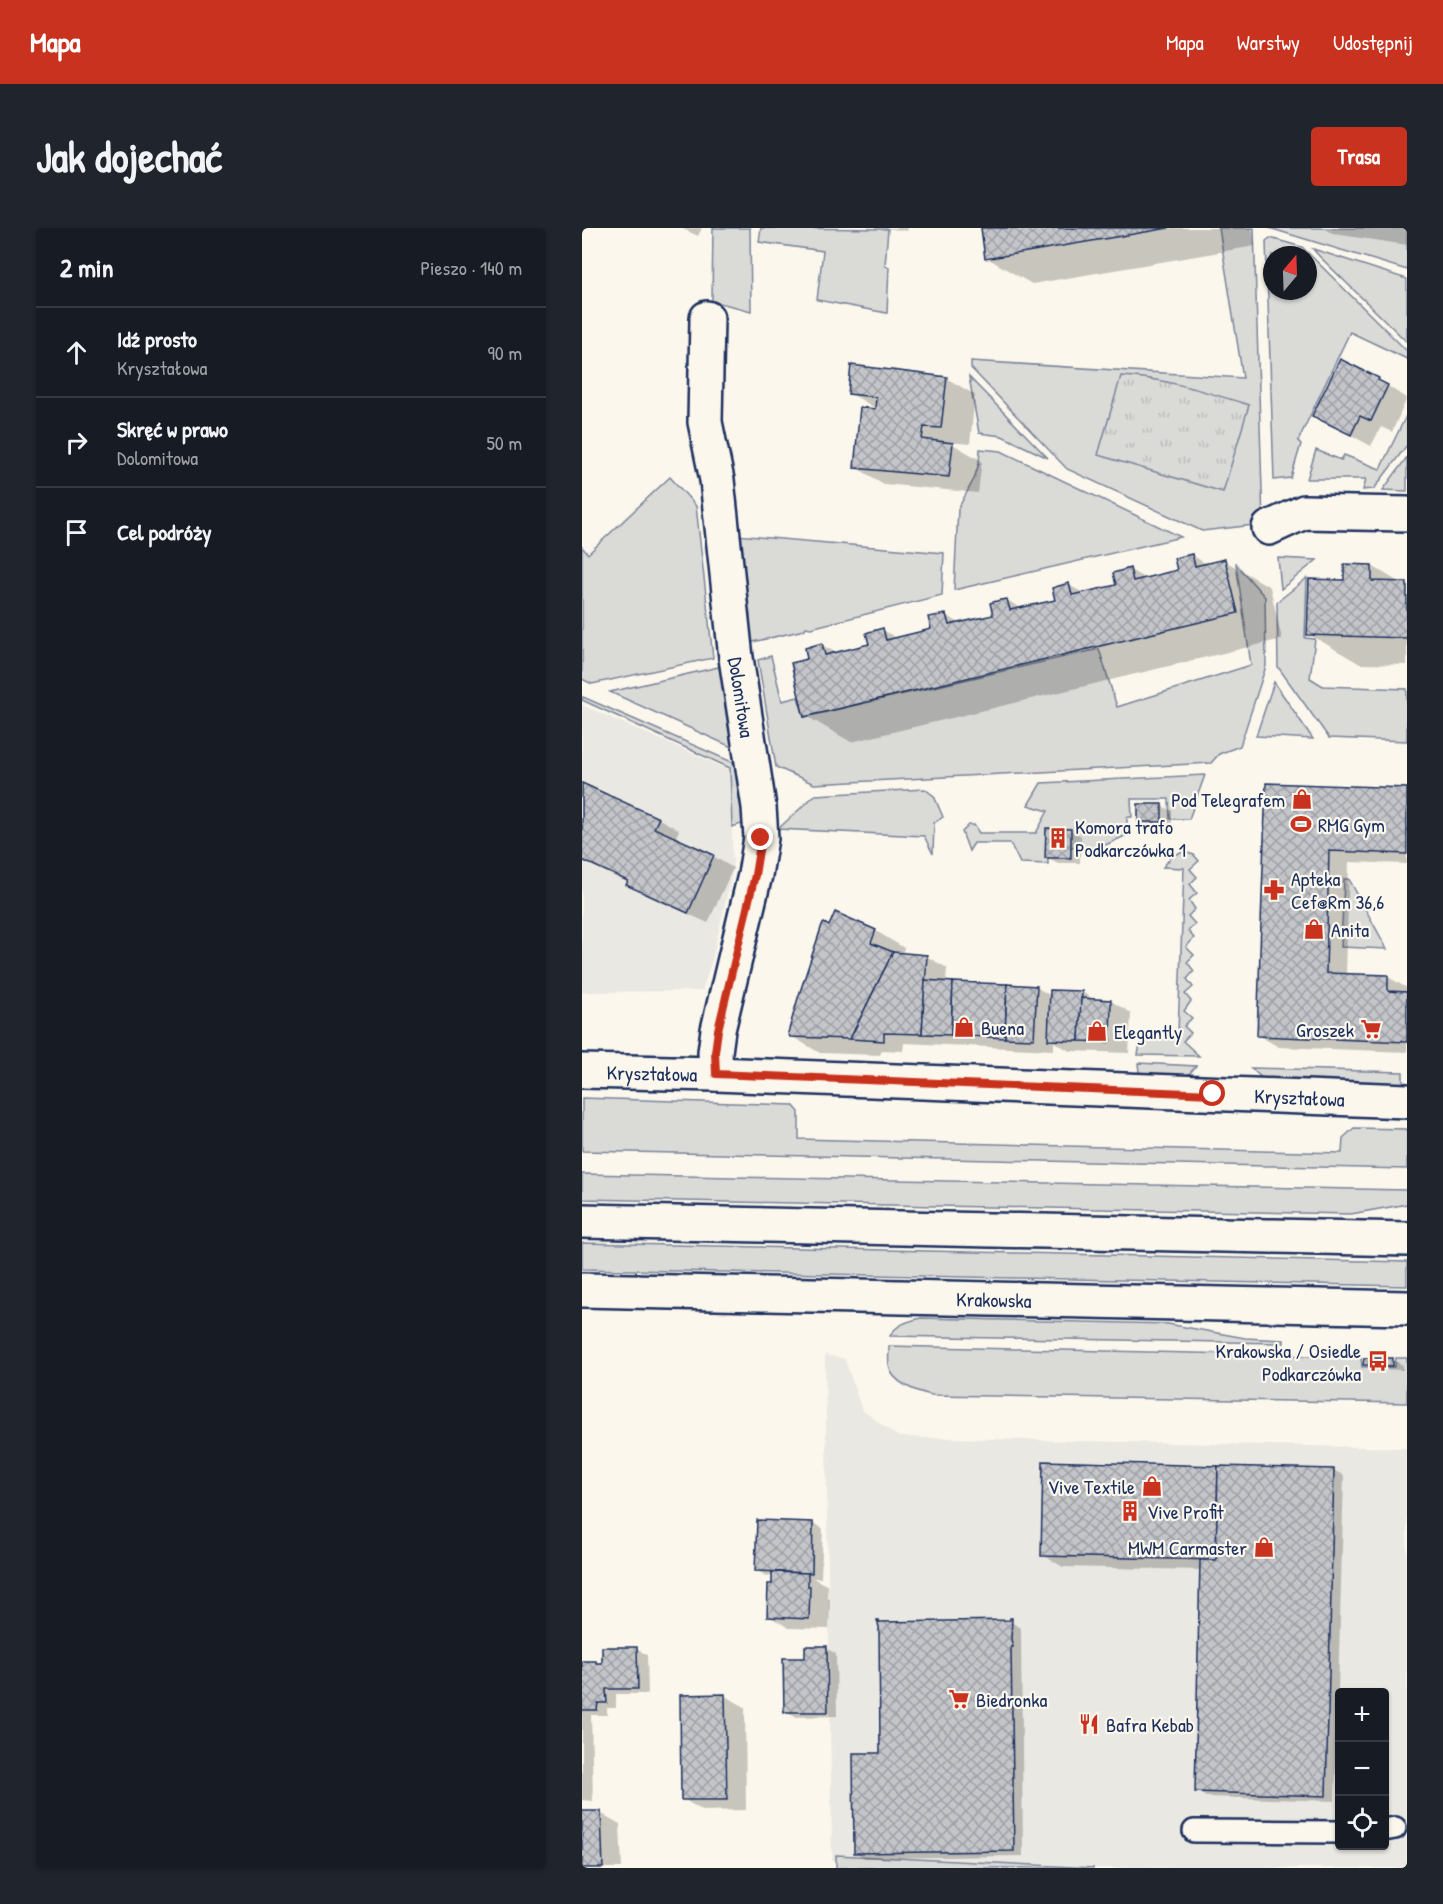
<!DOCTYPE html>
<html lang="pl">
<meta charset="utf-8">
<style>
:root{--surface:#171b24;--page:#20242c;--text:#f1f3f6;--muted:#9ea1a6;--line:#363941;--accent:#c8321e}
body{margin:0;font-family:"Patrick Hand",sans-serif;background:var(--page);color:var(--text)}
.controls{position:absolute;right:18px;bottom:18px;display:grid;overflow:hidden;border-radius:6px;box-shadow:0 2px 4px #0004}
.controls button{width:54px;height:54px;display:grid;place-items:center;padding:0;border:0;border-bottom:2px solid var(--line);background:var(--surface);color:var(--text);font:30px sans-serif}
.compass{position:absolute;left:681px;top:18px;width:54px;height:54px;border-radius:50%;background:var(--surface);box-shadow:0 2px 4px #0004;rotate:19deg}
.stop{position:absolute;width:18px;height:18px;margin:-14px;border:4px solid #c8321e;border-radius:50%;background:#fff}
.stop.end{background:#c8321e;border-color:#fff;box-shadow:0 2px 6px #0008}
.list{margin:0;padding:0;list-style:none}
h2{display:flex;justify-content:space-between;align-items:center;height:78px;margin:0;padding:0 24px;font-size:26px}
h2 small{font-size:20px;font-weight:400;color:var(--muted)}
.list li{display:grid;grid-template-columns:39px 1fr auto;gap:18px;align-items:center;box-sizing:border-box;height:90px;padding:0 24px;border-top:2px solid var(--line)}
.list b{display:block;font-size:22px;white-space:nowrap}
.list p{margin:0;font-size:20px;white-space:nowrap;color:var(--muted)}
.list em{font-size:20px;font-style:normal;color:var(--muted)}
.icon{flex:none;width:33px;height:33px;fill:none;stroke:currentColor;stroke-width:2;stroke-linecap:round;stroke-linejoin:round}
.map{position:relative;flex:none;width:825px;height:1640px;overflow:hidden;border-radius:6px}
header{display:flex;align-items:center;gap:36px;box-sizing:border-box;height:84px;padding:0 30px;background:var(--accent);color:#fff}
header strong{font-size:28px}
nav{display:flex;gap:33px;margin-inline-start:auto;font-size:21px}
.intro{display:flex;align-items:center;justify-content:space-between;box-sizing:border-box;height:144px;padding:0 36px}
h1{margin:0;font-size:42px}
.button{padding:15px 27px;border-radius:6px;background:var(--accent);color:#fff;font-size:21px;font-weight:700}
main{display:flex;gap:36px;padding:0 36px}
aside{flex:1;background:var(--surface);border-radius:6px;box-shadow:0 2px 4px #0004}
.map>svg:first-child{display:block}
</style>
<header>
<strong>Mapa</strong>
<nav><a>Mapa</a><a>Warstwy</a><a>Udostępnij</a></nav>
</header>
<div class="intro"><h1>Jak dojechać</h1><a class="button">Trasa</a></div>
<main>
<aside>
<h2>2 min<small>Pieszo · 140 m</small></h2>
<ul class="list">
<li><svg class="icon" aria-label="ahead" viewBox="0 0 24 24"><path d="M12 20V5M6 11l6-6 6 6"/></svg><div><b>Idź prosto</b><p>Kryształowa</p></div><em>90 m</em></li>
<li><svg class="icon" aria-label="right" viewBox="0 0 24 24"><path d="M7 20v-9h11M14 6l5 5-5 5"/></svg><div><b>Skręć w prawo</b><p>Dolomitowa</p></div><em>50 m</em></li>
<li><svg class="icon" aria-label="arrive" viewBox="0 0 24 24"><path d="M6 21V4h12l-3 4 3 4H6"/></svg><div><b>Cel podróży</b></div></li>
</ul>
</aside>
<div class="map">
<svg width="825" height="1640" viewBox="0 0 825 1640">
<defs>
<pattern id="park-tufts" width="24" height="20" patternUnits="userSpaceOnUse" patternTransform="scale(1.5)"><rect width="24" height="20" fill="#dadad7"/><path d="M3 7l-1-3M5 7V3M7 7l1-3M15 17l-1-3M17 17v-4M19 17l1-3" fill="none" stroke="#babbbb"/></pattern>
<pattern id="building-cross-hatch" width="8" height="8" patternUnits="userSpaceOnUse" patternTransform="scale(1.5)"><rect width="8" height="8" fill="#c3c5c9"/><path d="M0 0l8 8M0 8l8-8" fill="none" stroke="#9ea0a6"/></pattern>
</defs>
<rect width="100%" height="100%" fill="#fbf7ec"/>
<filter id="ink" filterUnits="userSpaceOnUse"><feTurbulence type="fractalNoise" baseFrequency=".0167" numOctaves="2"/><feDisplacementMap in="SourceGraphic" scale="12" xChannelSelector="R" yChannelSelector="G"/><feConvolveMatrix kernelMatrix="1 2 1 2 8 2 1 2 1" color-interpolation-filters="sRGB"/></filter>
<g filter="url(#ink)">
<g fill="#eae8e2" fill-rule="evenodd">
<polygon points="0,477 148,542 151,642 130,732 120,763 0,764"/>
<path d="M243,1127L263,1131L280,1182L317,1209L825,1220V1640H436L250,1632ZM758,1464H802V1618H758Z"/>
</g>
<g fill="#dadad7" stroke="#7a849a" stroke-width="1.5" fill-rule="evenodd">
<polygon points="131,0 168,0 169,83 130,73"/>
<polygon points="179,0 306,1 303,38 307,39 305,85 235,72 241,23 177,14"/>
<polygon points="637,0 672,0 681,296 620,303 485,241 389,140 389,133 661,150"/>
<polygon points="687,0 825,0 825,42"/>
<path d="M688,10L720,19L825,123V131L768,104L716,213L719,216L709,250L692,252L684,13ZM690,27H726V63H690Z"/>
<polygon points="731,21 825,51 825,114 737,28"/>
<polygon points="387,149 466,230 420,208 397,205"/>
<polygon points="825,186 825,217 792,261 781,262 784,251 725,251 734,222 759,232 762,227 798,241"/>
<polygon points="398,221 419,223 599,309 372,362 376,281 392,251 397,235"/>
<polygon points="825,229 825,263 801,262"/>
<polygon points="88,249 114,278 131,430 10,456 0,451 0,319 6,326"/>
<polygon points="154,307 362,325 360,367 229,400 224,399 222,402 166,415"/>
<polygon points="696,330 735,332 699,361"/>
<polygon points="654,336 683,369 684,438 658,518 637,526 629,535 232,556 194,539 176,432 189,428 200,473 216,469 222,489 517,421 535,479 669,437"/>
<polygon points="725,350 723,410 733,411 728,450 741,458 825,461 825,513 747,510 696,439 695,374"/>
<polygon points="141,438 154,521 28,464"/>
<polygon points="692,454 731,511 674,508"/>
<polygon points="1,469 157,537 166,594 150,599 148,540 0,472"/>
<polygon points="623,547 607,591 588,591 587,571 549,571 550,589 545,589 545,607 517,620 489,619 464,630 466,630 466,636 438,635 428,615 392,615 387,623 380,604 387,597 392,597 397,605 454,605 466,583 446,577 459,555"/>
<polygon points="343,561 352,568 361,589 352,595 351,626 342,608 196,601 233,567"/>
<path d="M602,624L612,627L617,633L608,641L615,649L608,656L615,665L607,672L613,681L606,688L613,696L606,703L612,710L604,719L612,727L605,734L612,743L605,751L611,759L603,766L609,773L602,783L610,790L602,798L609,805L601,813L617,828L556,827C560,797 573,805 596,805L602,640L581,639L591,627Z"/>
<polygon points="762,651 767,651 805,721 759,719"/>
<polygon points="556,835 614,838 608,845 602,848 563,847 557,844"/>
<polygon points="669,840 821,844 821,856 681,851"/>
<polygon points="0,870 211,877 217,884 217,911 760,925 761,910 772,900 825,901 825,941 0,923"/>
<polygon points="0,946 825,962 825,976 769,986 0,971"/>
<polygon points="0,1015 825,1034 825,1058 0,1041"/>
<path d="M339,1090L586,1096L663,1110L702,1112V1115L308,1108C314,1096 327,1093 339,1090Z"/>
<path d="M307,1118L779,1129L780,1139H813L814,1130H825V1175L350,1167C335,1164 310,1155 307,1138C306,1132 307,1124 307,1118Z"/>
<polygon points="254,1627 512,1640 254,1640"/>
</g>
<path fill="url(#park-tufts)" stroke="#7a849a" stroke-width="1.5" d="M539,148C583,150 624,164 667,177L641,264L516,227Z"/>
<g fill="#0003">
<polygon points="99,0 120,0 116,8"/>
<polygon points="304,0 326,0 325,3"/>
<polygon points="400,0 670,0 673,18 450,56 405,30"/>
<polygon points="741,0 825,0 825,17 752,6"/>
<polygon points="759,133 796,152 825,170 810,204 799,199 789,218 732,187"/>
<polygon points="364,150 393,167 388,216 367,214 400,233 396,265 302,256 273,239 298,183 268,165"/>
<polygon points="610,327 626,337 643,333 688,359 700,411 269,514 224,488 227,432 240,417 255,425 289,417 301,402 316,411 351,403 364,387 379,396 412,388 425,372 440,381 475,373 487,357 503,366 536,358 548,342 564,351 597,343"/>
<polygon points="764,338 790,338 820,356 825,356 825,437 778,436 727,406 763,354"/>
<polygon points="0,556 77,591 97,602 93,611 131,628 151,640 126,695 66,668 46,657 47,655 0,633"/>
<polygon points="686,557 825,562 825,636 767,634 764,747 806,749 825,760 825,824 697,819 677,808"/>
<polygon points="580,578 590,583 590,599 567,599 557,593"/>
<polygon points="489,602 499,608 498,635 475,635 465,629"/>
<polygon points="254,686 294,703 322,720 320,726 344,728 365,740 364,755 454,759 469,768 500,764 514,773 529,773 549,785 547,825 488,823 472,814 472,822 322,815 321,823 300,822 298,827 238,825 209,808"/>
<polygon points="811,1132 821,1137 821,1142 793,1141 783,1136"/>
<polygon points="752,1242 762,1248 753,1573 624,1569 614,1563 619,1342 481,1339 461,1327"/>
<polygon points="231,1295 241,1301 239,1350 231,1350 246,1358 245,1370 248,1371 247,1401 207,1400 187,1388 192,1348 184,1348 174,1342"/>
<polygon points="429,1394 439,1400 441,1628 283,1630 273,1624"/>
<polygon points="244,1420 254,1426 255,1488 213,1489 203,1483 225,1432"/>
<polygon points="21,1421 55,1421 65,1427 66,1466 34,1466 34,1480 25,1480 25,1487 9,1487 11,1573 0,1572 0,1434 22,1436"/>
<polygon points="143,1468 163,1479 164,1582 121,1583 101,1571"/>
<polygon points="0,1584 18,1585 38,1596 40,1640 0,1640"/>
</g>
<g fill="url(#building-cross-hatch)" stroke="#1b2f5e" stroke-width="1.5">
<polygon points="399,0 587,0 403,31"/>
<polygon points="758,131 797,150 796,152 806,157 789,193 778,188 769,207 730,188"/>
<polygon points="269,137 365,149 359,200 342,199 340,211 371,215 367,249 272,240 278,179 293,181 294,169 266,166"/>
<polygon points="610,326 613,338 643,331 656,385 222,489 209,435 225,431 223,420 240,415 243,427 287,416 284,405 287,404 301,400 304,412 349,401 346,389 364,386 367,397 411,387 408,375 418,372 425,371 428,382 473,372 470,360 487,355 490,367 534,357 531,345 548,340 551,353 595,342 592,330"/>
<polygon points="762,336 790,337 790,353 825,354 825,410 725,407 727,351 762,352"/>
<polygon points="0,555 77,590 72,600 132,627 106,685 44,657 46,653 0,632"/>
<polygon points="684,555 825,560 825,626 747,623 744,745 806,747 806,763 825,764 825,814 675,808"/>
<rect x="556" y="576" width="24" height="18"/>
<polygon points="464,600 489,601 489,630 463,630"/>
<polygon points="253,684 294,702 289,715 311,724 268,811 208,809 206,805 216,770 240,697 242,695 247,698"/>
<polygon points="311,724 345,727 340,806 302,805 302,813 268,811"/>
<polygon points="343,752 371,754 369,807 340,806"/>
<polygon points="371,754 425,756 423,810 369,807"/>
<polygon points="425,756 455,758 452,811 423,810"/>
<polygon points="468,762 500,763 497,813 466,812"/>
<polygon points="499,770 529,772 528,814 497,813"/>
<polygon points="782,1130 811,1130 811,1138 781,1137"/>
<polygon points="461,1233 636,1238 634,1332 459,1328"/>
<polygon points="636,1238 752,1241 744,1568 613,1564 618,1332 634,1332"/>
<polygon points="175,1292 231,1294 230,1345 173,1343"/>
<polygon points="190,1344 226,1345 226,1358 228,1358 227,1391 185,1389 186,1356 190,1356"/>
<polygon points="428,1390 430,1390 429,1411 431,1419 429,1419 432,1623 272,1625 271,1525 298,1525 297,1399 295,1392 297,1392 297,1394 428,1392"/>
<polygon points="223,1418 245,1418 246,1484 202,1484 201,1430 223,1430"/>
<polygon points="20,1419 55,1419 56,1461 24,1461 25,1475 16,1475 15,1482 0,1482 0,1433 14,1433 14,1435 20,1435"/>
<polygon points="143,1466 145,1572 99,1572 98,1467"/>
<polygon points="0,1583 19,1583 21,1640 0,1640"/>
</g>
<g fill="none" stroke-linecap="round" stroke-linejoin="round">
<g stroke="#1b2f5e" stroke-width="26">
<g id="service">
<polyline points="802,1602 813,1600"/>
<polyline points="612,1603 758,1604"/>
</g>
</g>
<g stroke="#1b2f5e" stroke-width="38">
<g id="minor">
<path id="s1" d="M125,90L123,194L135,252L154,430L177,579L179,610L173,647L136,802L133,824L134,846"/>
<polyline points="687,300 722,284 825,286"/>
<path id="s2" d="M0,843L134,846L825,873"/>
</g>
</g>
<g stroke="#1b2f5e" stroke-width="38">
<g id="primary">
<polyline points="0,993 825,1011"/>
<path id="s3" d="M0,1062L825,1080"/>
</g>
</g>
<use href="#service" stroke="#fbf7ec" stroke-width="21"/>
<use href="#minor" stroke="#fbf7ec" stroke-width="33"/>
<use href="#primary" stroke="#fbf7ec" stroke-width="33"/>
</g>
</g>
<g fill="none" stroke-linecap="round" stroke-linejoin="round" filter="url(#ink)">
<polyline stroke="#c8321e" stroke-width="8" points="179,610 173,647 136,802 133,824 134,846 631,866"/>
</g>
<defs>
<g id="shop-bare" transform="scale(1.62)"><path d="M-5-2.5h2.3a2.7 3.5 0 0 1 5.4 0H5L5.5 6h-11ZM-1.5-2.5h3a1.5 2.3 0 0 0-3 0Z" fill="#c8321e" stroke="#fbf7ec" stroke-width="2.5" paint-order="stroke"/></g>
<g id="stadium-bare" transform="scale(1.62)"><path d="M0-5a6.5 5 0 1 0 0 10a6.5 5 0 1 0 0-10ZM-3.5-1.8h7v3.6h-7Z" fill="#c8321e" stroke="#fbf7ec" stroke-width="2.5" paint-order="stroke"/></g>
<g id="building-bare" transform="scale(1.62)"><path d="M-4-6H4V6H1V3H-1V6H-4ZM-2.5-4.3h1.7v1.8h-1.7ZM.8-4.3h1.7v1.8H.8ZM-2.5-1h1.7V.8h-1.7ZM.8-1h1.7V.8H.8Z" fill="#c8321e" stroke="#fbf7ec" stroke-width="2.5" paint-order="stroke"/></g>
<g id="pharmacy-bare" transform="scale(1.62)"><path d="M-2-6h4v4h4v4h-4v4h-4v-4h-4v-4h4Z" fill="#c8321e" stroke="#fbf7ec" stroke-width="2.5" paint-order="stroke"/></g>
<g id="supermarket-bare" transform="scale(1.62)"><path d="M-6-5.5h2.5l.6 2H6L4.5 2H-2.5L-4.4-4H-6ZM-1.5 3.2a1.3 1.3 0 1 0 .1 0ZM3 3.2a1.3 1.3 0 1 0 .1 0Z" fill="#c8321e" stroke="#fbf7ec" stroke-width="2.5" paint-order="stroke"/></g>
<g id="bus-bare" transform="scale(1.62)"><path d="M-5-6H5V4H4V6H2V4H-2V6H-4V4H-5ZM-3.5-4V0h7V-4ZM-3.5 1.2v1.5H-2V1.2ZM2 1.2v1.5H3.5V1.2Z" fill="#c8321e" stroke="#fbf7ec" stroke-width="2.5" paint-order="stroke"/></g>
<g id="restaurant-bare" transform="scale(1.62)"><path d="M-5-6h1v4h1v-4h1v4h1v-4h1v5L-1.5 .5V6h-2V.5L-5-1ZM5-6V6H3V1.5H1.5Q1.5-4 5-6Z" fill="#c8321e" stroke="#fbf7ec" stroke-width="2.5" paint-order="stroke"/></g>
</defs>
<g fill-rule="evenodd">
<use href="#shop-bare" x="720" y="571"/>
<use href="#stadium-bare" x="719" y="596"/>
<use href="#building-bare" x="476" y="610"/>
<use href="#pharmacy-bare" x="692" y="662"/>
<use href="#shop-bare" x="732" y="701"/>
<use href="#shop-bare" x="382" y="799"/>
<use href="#supermarket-bare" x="789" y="801"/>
<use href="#shop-bare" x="515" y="803"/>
<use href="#bus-bare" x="796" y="1133"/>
<use href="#shop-bare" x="570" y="1258"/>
<use href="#building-bare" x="548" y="1283"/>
<use href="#shop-bare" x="682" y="1319"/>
<use href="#supermarket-bare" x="377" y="1471"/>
<use href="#restaurant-bare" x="507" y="1496"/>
</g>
<g text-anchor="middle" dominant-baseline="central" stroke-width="4.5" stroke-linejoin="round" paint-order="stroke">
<g font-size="20" fill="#1b2f5e" stroke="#fbf7ec">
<text stroke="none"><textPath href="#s1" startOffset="382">Dolomitowa</textPath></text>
<text stroke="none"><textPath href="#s2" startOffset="70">Kryształowa</textPath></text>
<text stroke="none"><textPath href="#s2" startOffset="718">Kryształowa</textPath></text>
<text stroke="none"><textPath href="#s3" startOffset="412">Krakowska</textPath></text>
</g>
<g font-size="20" fill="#1b2f5e" stroke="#fbf7ec" text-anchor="start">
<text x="703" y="571" text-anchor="end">Pod Telegrafem</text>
<text x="736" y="596">RMG Gym</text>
<text x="493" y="598">Komora trafo<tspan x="493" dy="23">Podkarczówka 1</tspan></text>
<text x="709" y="650">Apteka<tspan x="709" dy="23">Cef@Rm 36,6</tspan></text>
<text x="749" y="701">Anita</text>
<text x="399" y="799">Buena</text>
<text x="772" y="801" text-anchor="end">Groszek</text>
<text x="532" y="803">Elegantly</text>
<text x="779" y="1122" text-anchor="end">Krakowska / Osiedle<tspan x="779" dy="23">Podkarczówka</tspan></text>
<text x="553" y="1258" text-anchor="end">Vive Textile</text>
<text x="565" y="1283">Vive Profit</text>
<text x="665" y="1319" text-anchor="end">MWM Carmaster</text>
<text x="394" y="1471">Biedronka</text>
<text x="524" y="1496">Bafra Kebab</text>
</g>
</g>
</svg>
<div class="controls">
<button>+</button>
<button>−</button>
<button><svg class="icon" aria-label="locate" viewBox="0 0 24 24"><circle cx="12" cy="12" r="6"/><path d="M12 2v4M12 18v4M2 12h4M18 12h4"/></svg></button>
</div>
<svg class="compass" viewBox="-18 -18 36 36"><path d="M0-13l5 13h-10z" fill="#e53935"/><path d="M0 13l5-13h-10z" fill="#9ea1a6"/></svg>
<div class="stop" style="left:631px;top:866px"></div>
<div class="stop end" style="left:179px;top:610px"></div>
</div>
</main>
